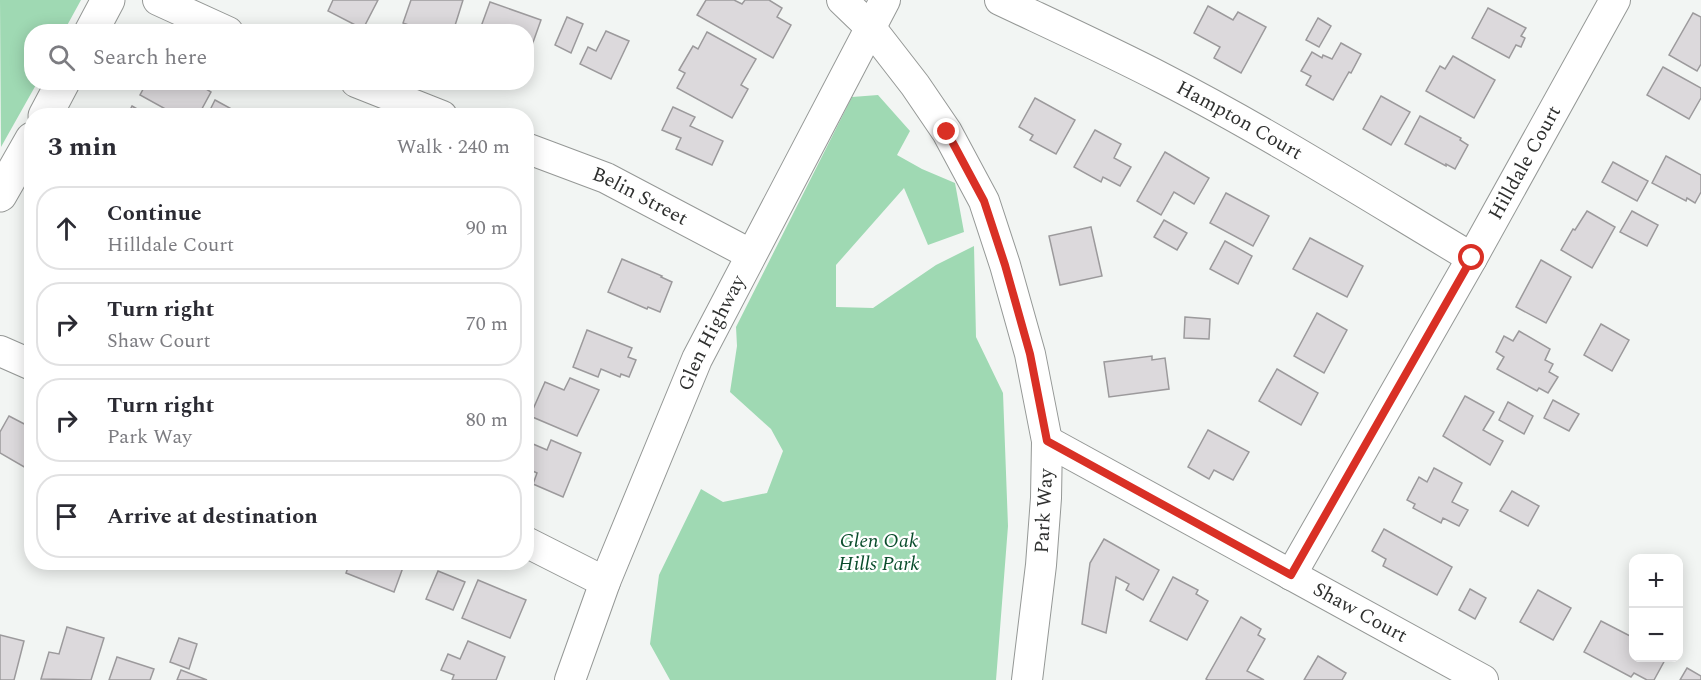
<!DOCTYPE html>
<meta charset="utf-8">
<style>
:root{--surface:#fff;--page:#f2f2f3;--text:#2b2b33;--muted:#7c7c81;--line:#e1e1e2}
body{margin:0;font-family:Spectral,serif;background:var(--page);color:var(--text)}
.controls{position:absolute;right:18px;bottom:18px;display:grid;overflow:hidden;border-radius:12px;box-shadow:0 3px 15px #0003}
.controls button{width:54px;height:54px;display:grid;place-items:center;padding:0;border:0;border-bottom:2px solid var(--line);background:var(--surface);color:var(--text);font:30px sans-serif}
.stop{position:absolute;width:18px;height:18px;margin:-14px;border:4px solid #d93025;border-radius:50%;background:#fff}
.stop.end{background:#d93025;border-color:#fff;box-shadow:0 2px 6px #0008}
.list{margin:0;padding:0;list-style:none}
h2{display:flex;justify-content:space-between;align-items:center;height:78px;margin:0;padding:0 24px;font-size:26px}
h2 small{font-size:20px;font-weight:400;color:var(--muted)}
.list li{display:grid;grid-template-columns:39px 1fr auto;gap:18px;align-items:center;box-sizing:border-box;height:84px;margin:0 12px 12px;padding:0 12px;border:2px solid var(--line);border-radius:24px}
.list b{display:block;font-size:22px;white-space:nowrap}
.list p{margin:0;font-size:20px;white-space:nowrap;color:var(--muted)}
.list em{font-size:20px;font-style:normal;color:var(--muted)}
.icon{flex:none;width:33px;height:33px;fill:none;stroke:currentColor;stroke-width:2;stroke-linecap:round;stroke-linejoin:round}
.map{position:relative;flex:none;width:1701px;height:680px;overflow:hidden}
.search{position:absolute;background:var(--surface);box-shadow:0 3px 15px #0003;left:24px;top:24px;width:510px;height:66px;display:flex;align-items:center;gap:15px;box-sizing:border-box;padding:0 21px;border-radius:24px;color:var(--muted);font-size:22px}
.panel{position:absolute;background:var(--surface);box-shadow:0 3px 15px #0003;left:24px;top:108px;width:510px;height:462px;border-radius:24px}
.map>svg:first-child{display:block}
</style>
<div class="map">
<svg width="1701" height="680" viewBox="0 0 1701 680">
<rect width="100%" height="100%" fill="#f2f5f3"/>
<g fill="#9fd9b3">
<polygon points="0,0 81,0 64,31 32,32 32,82 37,83 1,147"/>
<polygon points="878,95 910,131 897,155 922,169 955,183 964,232 928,245 904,188 836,265 836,307 873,308 936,265 974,246 976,337 1003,393 1008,526 996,680 670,680 650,644 659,575 701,489 723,502 767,493 783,451 771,429 730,392 737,346 736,327 852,97"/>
</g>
<g fill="#dcd9dc" stroke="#9c9a9c" stroke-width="1.5">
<polygon points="333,0 378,0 363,29 328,11"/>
<polygon points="411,0 463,0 453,32 428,32 403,23"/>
<polygon points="706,0 734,0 742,4 745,0 769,0 782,8 777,17 791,25 773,58 697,15"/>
<polygon points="490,2 541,20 526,62 526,32 479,32"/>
<polygon points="1208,6 1233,20 1238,12 1266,27 1241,73 1214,58 1220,47 1194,33"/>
<polygon points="1488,8 1526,28 1521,36 1525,38 1521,47 1516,45 1509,58 1472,38"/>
<polygon points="1693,13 1701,17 1701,64 1697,71 1669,55"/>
<polygon points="567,17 583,24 571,53 555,45"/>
<polygon points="1318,18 1331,26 1319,47 1306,40"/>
<polygon points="606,31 629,41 611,79 580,64 588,47 596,51"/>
<polygon points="707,32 756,59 741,85 748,89 732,118 677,88 685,73 679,70 693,46 698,49"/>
<polygon points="1341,43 1361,54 1351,73 1349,72 1333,100 1306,85 1311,76 1301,71 1312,52 1322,58 1323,55 1332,59"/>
<polygon points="1453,56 1495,80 1474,118 1426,91 1440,66 1445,69"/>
<polygon points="1663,67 1701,88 1701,98 1689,119 1647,95"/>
<polygon points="147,82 195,82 211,92 198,116 178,116 140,95"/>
<polygon points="1381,96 1410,112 1391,145 1363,129"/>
<polygon points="1035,98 1075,120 1056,154 1030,140 1033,135 1019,127"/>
<polygon points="215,100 239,113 238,116 207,116"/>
<polygon points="132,106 149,116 127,116"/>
<polygon points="673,107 695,117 690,126 723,141 712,165 676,149 681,138 662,130"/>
<polygon points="1420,116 1461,138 1460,140 1468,145 1455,169 1446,164 1446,166 1405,144"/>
<polygon points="1095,130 1121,144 1114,158 1131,167 1120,186 1103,177 1101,182 1074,167"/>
<polygon points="1165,152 1209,178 1194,204 1174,192 1161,215 1137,201"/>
<polygon points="1666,156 1701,175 1701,192 1695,203 1687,198 1686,201 1652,183"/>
<polygon points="1613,162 1648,181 1637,201 1602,182"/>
<polygon points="1226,193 1269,216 1253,246 1210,223"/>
<polygon points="1587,211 1615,227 1592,268 1561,250 1573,229 1575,230"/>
<polygon points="1632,211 1658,225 1647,246 1620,232"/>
<polygon points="1164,220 1187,233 1177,250 1154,237"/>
<polygon points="1091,227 1102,276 1060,285 1049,236"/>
<polygon points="1310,238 1363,266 1347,297 1293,269"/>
<polygon points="1225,241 1252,256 1238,284 1210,269"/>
<polygon points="622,259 662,276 661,277 672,282 660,312 648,307 647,309 608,292"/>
<polygon points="1541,260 1571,277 1546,323 1516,307"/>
<polygon points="1317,313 1347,330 1324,373 1294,356"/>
<polygon points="1185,317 1210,319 1209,339 1184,338"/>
<polygon points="1601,324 1629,340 1612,371 1584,355"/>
<polygon points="587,330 632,348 628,357 636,360 629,377 621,374 620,377 601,369 598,377 573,367"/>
<polygon points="1519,331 1550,349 1545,360 1553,364 1549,372 1558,377 1548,393 1539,388 1537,391 1497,369 1504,357 1496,352 1504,336 1513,341"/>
<polygon points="1152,356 1152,360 1165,358 1169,389 1109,397 1104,362"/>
<polygon points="1277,369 1318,393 1301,425 1259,401"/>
<polygon points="570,378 599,390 577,436 530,416 545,382 564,390"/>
<polygon points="1465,396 1494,412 1483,430 1503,441 1490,465 1443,436"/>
<polygon points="1553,400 1579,414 1569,431 1544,418"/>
<polygon points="1508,402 1533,416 1524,434 1499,420"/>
<polygon points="9,416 32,428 32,459 26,468 0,453 0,432"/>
<polygon points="1208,430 1249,452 1233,480 1214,470 1209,479 1188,467"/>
<polygon points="551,440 581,453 563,497 533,484 537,473 526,468 526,441 547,450"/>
<polygon points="1434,468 1462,483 1452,502 1468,510 1459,526 1443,518 1441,523 1413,508 1415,504 1407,500 1419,477 1427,482"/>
<polygon points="1512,491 1539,506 1528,526 1500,511"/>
<polygon points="1384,529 1452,567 1437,595 1383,566 1386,559 1372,551"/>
<polygon points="1104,539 1159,570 1143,600 1126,590 1129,584 1116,577 1106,633 1082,624 1090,563"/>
<polygon points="350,562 405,562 394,592 346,573"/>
<polygon points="438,571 465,582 453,610 426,599"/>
<polygon points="1173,577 1198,590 1196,594 1208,601 1187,640 1150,621"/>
<polygon points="478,580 526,600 510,638 462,618"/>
<polygon points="1470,589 1486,598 1475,619 1459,610"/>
<polygon points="1538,590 1571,608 1553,640 1520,622"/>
<polygon points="1241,617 1261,629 1258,635 1265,639 1247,671 1264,680 1208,680 1206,679"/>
<polygon points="1601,621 1634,638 1634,658 1666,658 1654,680 1647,680 1634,673 1631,677 1584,652"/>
<polygon points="67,627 104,638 91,680 41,679 49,652 59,654"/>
<polygon points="0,635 24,641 14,680 0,680"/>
<polygon points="179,638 197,644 189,669 170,662"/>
<polygon points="468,641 505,657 496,680 452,680 454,675 441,670 448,654 460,659"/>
<polygon points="1318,656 1346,673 1342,680 1304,680"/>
<polygon points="117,657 154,669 150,680 109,680"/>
<polygon points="1687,668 1701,676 1701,680 1680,680"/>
<polygon points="181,670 207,680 177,680"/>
</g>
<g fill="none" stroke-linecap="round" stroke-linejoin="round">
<g stroke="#959896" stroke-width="32">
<g id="street">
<polyline points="158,0 228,32"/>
<polyline points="842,0 870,27 915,85 947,132 984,201 1005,265 1030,354 1047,441 1046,498 1041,565 1027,680"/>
<path id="s1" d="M1000,0C1055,26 1110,51 1164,79C1269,133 1370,197 1472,258"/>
<polyline points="356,82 442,116"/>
<path id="s2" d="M526,148L606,178L750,254"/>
<polyline points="0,351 32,365"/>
<path id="s3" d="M1047,441L1483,680"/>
<polyline points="526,542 605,582"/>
<path id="s4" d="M1291,575L1472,258L1615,0"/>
<path id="s5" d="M570,680L605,582L697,359L885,0"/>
</g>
</g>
<g stroke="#959896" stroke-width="35">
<g id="secondary">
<polyline points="91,32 108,0"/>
<polyline points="45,116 63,82"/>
<polyline points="0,195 32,139"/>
</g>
</g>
<use href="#street" stroke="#fff" stroke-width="30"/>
<use href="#secondary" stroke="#fff" stroke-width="33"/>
</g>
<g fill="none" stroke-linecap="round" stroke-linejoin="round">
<polyline stroke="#d93025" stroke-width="8" points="947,132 984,201 1005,265 1030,354 1047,441 1291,575 1472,258"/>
</g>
<g text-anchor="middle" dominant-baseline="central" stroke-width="4.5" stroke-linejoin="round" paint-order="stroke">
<g font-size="20" fill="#2f302f" stroke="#fff">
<text stroke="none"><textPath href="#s1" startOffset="268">Hampton Court</textPath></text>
<text stroke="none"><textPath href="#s4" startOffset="474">Hilldale Court</textPath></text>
<text stroke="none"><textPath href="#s2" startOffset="124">Belin Street</textPath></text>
<text stroke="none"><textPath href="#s5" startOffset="375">Glen Highway</textPath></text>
<text transform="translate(1044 511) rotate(-87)">Park Way</text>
<text stroke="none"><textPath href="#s3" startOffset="357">Shaw Court</textPath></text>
</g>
<g font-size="20" font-style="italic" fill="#0a4d2c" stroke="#fff">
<text x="879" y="541">Glen Oak<tspan x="879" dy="23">Hills Park</tspan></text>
</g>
</g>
</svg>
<div class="controls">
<button>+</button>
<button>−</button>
</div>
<div class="stop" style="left:1472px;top:258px"></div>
<div class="stop end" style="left:947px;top:132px"></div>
<div class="search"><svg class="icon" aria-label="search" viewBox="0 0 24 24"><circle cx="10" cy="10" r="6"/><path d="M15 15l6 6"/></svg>Search here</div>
<section class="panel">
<h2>3 min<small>Walk · 240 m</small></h2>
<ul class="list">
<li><svg class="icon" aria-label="ahead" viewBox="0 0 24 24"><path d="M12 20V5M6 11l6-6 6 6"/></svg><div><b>Continue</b><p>Hilldale Court</p></div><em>90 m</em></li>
<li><svg class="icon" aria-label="right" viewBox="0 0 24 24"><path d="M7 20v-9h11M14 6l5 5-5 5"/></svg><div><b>Turn right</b><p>Shaw Court</p></div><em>70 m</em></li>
<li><svg class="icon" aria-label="right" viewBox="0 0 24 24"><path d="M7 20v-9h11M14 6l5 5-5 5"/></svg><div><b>Turn right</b><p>Park Way</p></div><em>80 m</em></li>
<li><svg class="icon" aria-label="arrive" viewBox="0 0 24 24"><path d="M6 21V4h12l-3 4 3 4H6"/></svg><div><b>Arrive at destination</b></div></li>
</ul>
</section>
</div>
